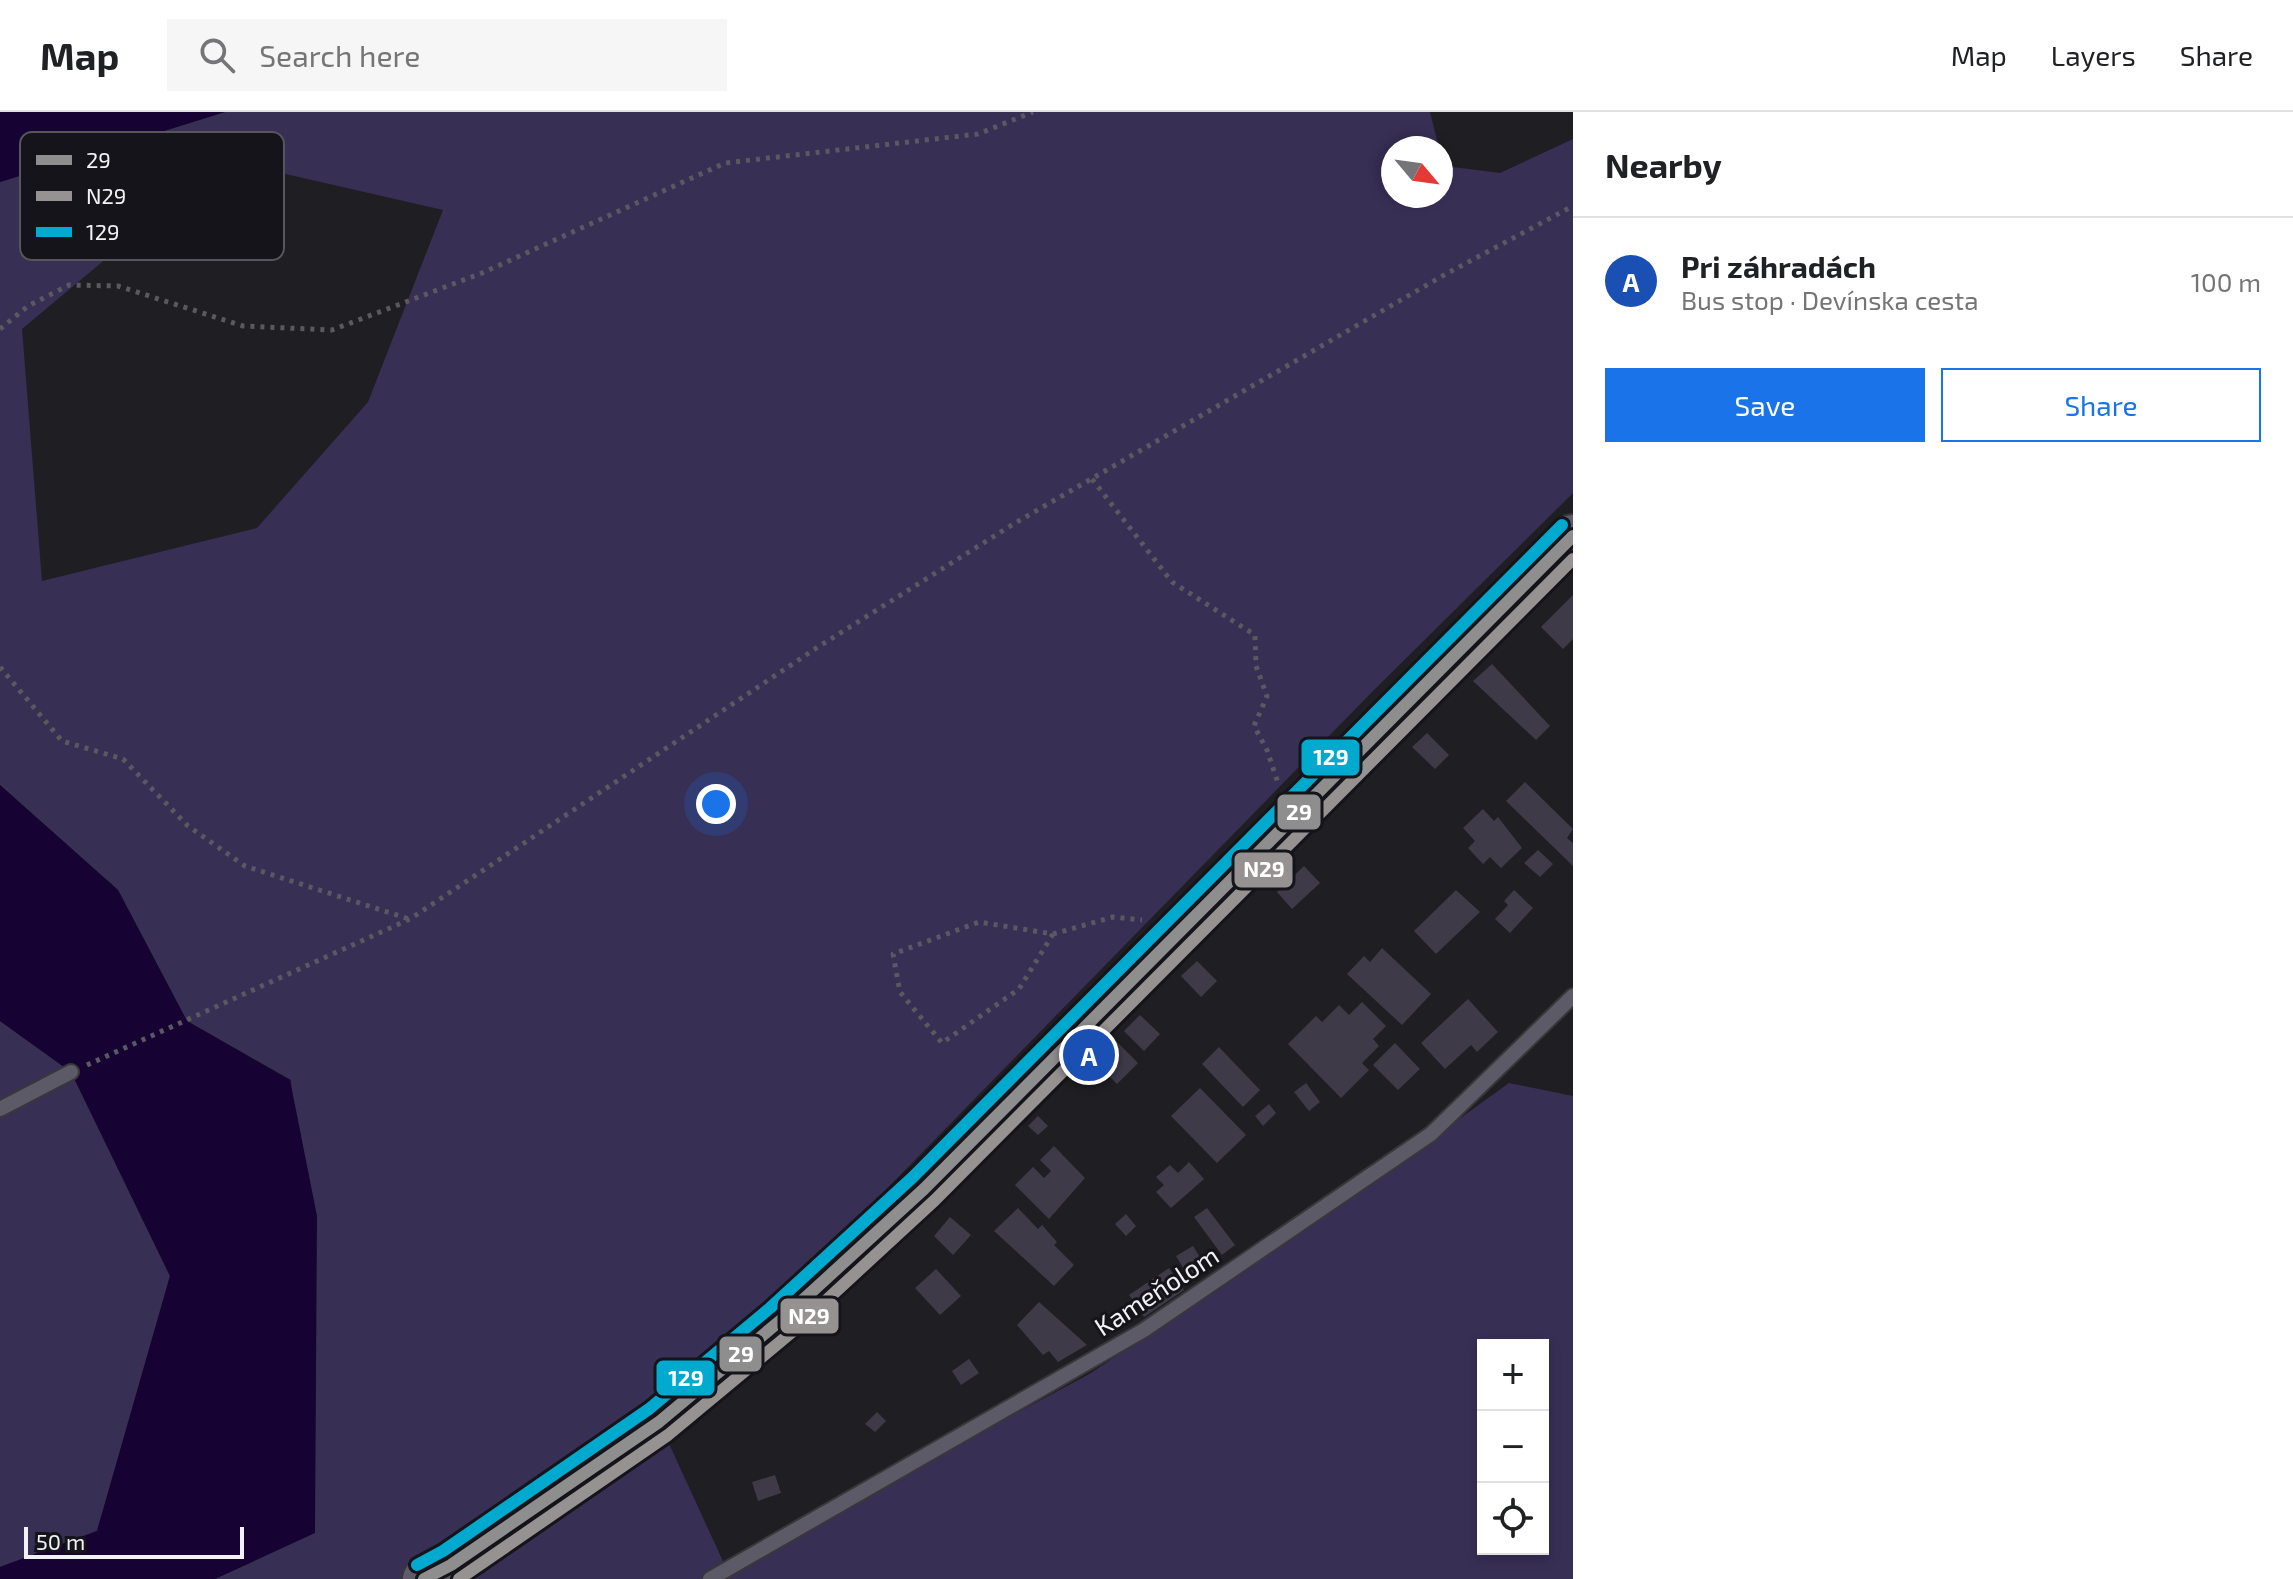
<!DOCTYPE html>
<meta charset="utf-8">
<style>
:root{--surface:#fff;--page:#f6f6f6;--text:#202124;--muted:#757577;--line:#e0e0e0;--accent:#1a73e8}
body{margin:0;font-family:"Exo 2",sans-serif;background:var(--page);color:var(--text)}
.controls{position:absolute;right:24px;bottom:24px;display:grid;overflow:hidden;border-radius:0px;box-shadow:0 4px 12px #0003}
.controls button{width:72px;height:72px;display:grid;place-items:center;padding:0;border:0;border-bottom:2px solid var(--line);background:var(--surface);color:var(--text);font:40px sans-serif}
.compass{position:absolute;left:1381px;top:24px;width:72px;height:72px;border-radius:50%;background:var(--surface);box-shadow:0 4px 12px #0003;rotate:119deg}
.scale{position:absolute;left:24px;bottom:20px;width:220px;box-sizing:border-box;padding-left:8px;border:4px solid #f2f1f5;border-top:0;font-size:22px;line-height:28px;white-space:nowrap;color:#f2f1f5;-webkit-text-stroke:6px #15141a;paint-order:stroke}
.you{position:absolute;left:716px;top:692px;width:28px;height:28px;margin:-20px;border:6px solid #fff;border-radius:50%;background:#1a73e8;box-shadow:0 0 0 12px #1a73e833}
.badge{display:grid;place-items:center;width:52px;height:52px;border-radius:50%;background:var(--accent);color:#fff;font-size:26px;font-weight:700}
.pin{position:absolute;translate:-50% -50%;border:4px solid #fff;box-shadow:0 2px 8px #0006}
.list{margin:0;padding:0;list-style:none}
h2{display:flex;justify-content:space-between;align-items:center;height:104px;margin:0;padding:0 32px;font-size:34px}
h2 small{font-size:26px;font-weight:400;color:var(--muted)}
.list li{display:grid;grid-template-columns:52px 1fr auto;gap:24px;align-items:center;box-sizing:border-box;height:128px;padding:0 32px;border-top:2px solid var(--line)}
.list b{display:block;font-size:30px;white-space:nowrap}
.list p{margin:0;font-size:26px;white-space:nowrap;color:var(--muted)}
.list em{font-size:26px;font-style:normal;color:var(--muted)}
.actions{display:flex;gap:16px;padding:24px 32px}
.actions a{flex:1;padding:18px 0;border:2px solid var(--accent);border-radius:0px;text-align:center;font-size:28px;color:var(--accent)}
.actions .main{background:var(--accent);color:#fff}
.icon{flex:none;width:44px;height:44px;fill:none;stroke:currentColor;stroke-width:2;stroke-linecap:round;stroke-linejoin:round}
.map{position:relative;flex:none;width:1573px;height:1467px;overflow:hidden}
header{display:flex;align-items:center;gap:48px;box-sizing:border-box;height:112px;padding:0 40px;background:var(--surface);border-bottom:2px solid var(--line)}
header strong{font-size:38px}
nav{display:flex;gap:44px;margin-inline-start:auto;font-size:28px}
.search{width:560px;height:72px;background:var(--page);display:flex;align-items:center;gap:20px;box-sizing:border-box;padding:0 28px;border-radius:0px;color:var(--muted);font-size:30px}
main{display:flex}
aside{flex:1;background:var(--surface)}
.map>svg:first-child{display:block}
</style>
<header>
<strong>Map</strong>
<div class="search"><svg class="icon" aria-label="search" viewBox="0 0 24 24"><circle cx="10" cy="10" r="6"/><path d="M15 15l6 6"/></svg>Search here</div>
<nav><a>Map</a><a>Layers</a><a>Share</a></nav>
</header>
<main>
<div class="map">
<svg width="1573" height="1467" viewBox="0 0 1573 1467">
<rect width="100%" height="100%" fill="#1f1e22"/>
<g fill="#382f55" fill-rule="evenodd">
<path d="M225,0H1430L1439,36H1393V84H1441V41L1445,54L1500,61L1573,27V381L1373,579L659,1310L727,1458L1091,1261L1319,1108L1509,971L1573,984V1467H215L315,1420L291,968L187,909L118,778L0,673V70ZM224,48L443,98L368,290L257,416L42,469L22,217ZM1483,1233H1543V1437H1483Z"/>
<polygon points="0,909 71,960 170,1164 97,1419 0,1455"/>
</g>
<g fill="#160334">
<polygon points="0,0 225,0 0,70"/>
<polygon points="0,673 118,778 187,909 290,968 317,1104 315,1421 215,1467 0,1467 0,1455 97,1419 170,1164 71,960 0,909"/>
</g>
<g fill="#3e3a48">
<polygon points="1573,483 1573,527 1563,537 1541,515"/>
<polygon points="1492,552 1550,614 1536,628 1473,569"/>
<polygon points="1427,621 1449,643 1435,657 1412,635"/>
<polygon points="1525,670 1573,717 1567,726 1573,731 1573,754 1506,689"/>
<polygon points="1483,697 1494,709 1498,705 1522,736 1501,756 1490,745 1483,752 1468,736 1475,729 1463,716"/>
<polygon points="1538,738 1553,752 1540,765 1524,751"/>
<polygon points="1304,754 1320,771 1292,797 1277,780"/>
<polygon points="1456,778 1480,800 1436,842 1414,819"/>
<polygon points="1514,778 1533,796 1510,821 1495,807 1508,793 1504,789"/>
<polygon points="1382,836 1431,882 1402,913 1347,862 1364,844 1370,850"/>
<polygon points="1197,849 1217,869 1201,885 1181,864"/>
<polygon points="1468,887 1498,920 1477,940 1471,933 1445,957 1421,931"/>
<polygon points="1362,890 1386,914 1373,927 1379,934 1362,951 1369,958 1341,986 1288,932 1316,904 1322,910 1339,893 1349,903"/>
<polygon points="1140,903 1160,922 1144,939 1124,919"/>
<polygon points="1115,928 1138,951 1117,972 1094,949"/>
<polygon points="1395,931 1420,957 1398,978 1373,953"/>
<polygon points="1219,935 1260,978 1243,995 1202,952"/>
<polygon points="1306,971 1320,990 1309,999 1294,980"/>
<polygon points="1200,976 1246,1023 1217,1051 1171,1004"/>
<polygon points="1269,992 1276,1001 1263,1014 1255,1004"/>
<polygon points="1038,1004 1048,1014 1038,1023 1028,1014"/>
<polygon points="1054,1034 1085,1066 1049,1107 1015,1073 1033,1055 1044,1066 1051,1059 1040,1048"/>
<polygon points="1189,1050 1204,1067 1171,1096 1156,1080 1164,1073 1156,1065 1170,1053 1178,1061"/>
<polygon points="1018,1096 1038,1117 1042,1113 1057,1130 1054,1133 1074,1153 1054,1174 994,1119"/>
<polygon points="1207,1096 1235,1133 1222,1143 1194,1105"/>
<polygon points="1126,1102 1136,1114 1126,1124 1115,1112"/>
<polygon points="950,1105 971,1123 953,1143 934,1124"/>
<polygon points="1193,1134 1207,1157 1190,1167 1176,1144"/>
<polygon points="1169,1156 1184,1178 1144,1205 1129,1183"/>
<polygon points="936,1157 961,1184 940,1203 915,1176"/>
<polygon points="1039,1190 1087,1233 1058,1250 1049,1239 1043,1243 1017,1213"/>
<polygon points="969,1247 979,1261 961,1273 952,1259"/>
<polygon points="877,1300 886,1309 875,1320 865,1312"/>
<polygon points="775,1363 781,1381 758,1389 752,1370"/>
</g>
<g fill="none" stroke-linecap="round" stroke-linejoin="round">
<g stroke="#38383a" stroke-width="18">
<g id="lane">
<polyline points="0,997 71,960"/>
<polyline points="710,1467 1144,1218 1431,1022 1573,884"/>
</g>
</g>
<g stroke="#38383a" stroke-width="46">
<polyline id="secondary" points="424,1467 451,1453 659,1310 781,1208 924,1077 1573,424"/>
</g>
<g stroke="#5a5861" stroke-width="5" stroke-dasharray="4 6" stroke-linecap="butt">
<polyline points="0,217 28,194 69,173 118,174 243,214 332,218 482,161 725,51 978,22 1033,0"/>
<polyline points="1092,367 1172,470 1255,523 1256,554 1267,584 1254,614 1267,638 1278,671"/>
<polyline points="0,555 62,629 123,647 188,714 245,754 409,807"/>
<polyline points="1053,822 1019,877 942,931 900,880 893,842 979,810 1053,822 1113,805 1142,808"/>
<polyline points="87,953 410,807 818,535 1015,411 1446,162 1573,94"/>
</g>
<use href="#lane" stroke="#5c5a67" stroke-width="14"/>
<use href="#secondary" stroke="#605b6b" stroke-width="42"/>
<g stroke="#15141a" stroke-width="18">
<polyline id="bus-1" points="424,1467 451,1453 659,1310 781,1208 924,1077 1573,424"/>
</g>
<g stroke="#15141a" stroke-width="18">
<polyline id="bus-2" points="459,1467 668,1323 792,1220 935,1088 1573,447"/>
</g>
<g stroke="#15141a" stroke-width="18">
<polyline id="bus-3" points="417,1453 443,1439 649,1297 770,1196 913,1065 1562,413"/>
</g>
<use href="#bus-1" stroke="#8e8e8e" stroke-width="12"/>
<use href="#bus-2" stroke="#959291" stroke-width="12"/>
<use href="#bus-3" stroke="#00a9ce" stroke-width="12"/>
</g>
<g text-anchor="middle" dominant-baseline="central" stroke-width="6" stroke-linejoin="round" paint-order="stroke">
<g font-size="26" fill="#f2f1f5" stroke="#15141a">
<text transform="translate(1156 1178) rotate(-33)">Kameňolom</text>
</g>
</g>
<rect x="20" y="20" width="264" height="128" rx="12" fill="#15141a" stroke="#57565c" stroke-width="2"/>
<rect x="36" y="43" width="36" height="10" fill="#8e8e8e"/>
<rect x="36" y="79" width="36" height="10" fill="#959291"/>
<rect x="36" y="115" width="36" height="10" fill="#00a9ce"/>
<g font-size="22" fill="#f2f1f5">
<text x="86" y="56">29</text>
<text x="86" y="92">N29</text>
<text x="86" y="128">129</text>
</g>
<g stroke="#15141a" stroke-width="3">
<rect x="1300" y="626" width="61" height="39" rx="8" fill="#00a9ce"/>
<rect x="1276" y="681" width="46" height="38" rx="8" fill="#8e8e8e"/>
<rect x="1233" y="739" width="61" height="38" rx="8" fill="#959291"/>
<rect x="779" y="1185" width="61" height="38" rx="8" fill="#959291"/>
<rect x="718" y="1223" width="45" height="38" rx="8" fill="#8e8e8e"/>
<rect x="655" y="1247" width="61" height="38" rx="8" fill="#00a9ce"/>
</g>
<g font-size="22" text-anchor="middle" font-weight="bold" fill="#fff">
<text x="1331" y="653">129</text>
<text x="1299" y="708">29</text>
<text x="1264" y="765">N29</text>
<text x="809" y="1212">N29</text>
<text x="741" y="1250">29</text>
<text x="686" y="1274">129</text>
</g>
</svg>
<div class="controls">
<button>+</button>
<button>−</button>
<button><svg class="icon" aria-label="locate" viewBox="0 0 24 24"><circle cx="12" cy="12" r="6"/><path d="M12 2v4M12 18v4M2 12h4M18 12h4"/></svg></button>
</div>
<svg class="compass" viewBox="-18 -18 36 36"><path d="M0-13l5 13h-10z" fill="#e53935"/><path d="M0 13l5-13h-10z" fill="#757577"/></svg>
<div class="scale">50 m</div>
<div class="you"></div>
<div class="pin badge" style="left:1089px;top:943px;background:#1a4fb4">A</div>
</div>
<aside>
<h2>Nearby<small></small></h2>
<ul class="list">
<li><span class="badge" style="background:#1a4fb4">A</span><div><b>Pri záhradách</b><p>Bus stop · Devínska cesta</p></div><em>100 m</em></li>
</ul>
<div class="actions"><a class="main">Save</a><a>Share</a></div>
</aside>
</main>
